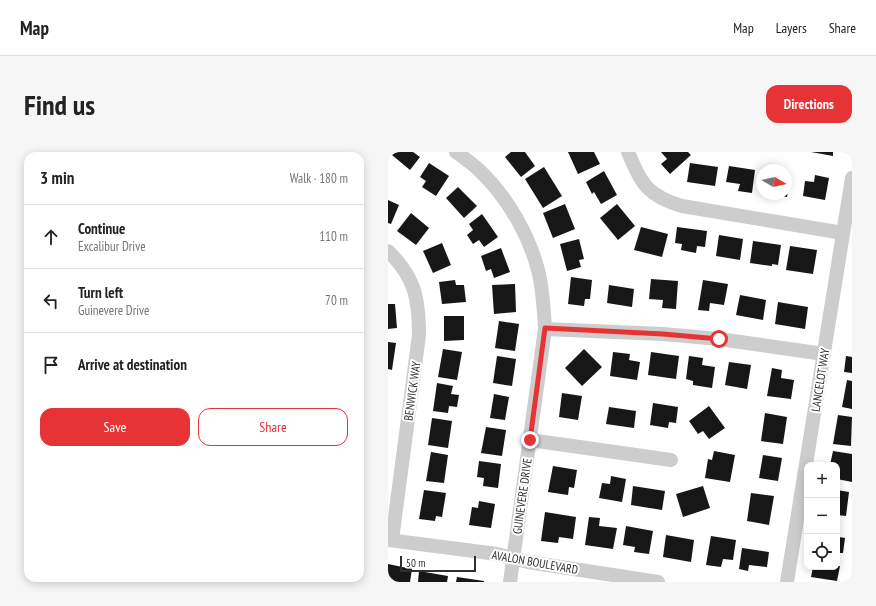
<!DOCTYPE html>
<meta charset="utf-8">
<style>
:root{--surface:#fff;--page:#f6f6f6;--text:#222;--muted:#767676;--line:#e0e0e0;--accent:#e63336}
body{margin:0;font-family:"PT Sans Narrow",sans-serif;background:var(--page);color:var(--text)}
.controls{position:absolute;right:12px;bottom:12px;display:grid;overflow:hidden;border-radius:8px;box-shadow:0 2px 10px #0003}
.controls button{width:36px;height:36px;display:grid;place-items:center;padding:0;border:0;border-bottom:1px solid var(--line);background:var(--surface);color:var(--text);font:20px sans-serif}
.compass{position:absolute;left:368px;top:12px;width:36px;height:36px;border-radius:50%;background:var(--surface);box-shadow:0 2px 10px #0003;rotate:99deg}
.scale{position:absolute;left:12px;bottom:10px;width:76px;box-sizing:border-box;padding-left:4px;border:2px solid #303030;border-top:0;font-size:11px;line-height:14px;white-space:nowrap;color:#303030;-webkit-text-stroke:3px #fff;paint-order:stroke}
.stop{position:absolute;width:12px;height:12px;margin:-9px;border:3px solid #e63336;border-radius:50%;background:#fff}
.stop.end{background:#e63336;border-color:#fff;box-shadow:0 1px 4px #0008}
.list{margin:0;padding:0;list-style:none}
h2{display:flex;justify-content:space-between;align-items:center;height:52px;margin:0;padding:0 16px;font-size:17px}
h2 small{font-size:13px;font-weight:400;color:var(--muted)}
.list li{display:grid;grid-template-columns:26px 1fr auto;gap:12px;align-items:center;box-sizing:border-box;height:64px;padding:0 16px;border-top:1px solid var(--line)}
.list b{display:block;font-size:15px;white-space:nowrap}
.list p{margin:0;font-size:13px;white-space:nowrap;color:var(--muted)}
.list em{font-size:13px;font-style:normal;color:var(--muted)}
.actions{display:flex;gap:8px;padding:12px 16px}
.actions a{flex:1;padding:9px 0;border:1px solid var(--accent);border-radius:12px;text-align:center;font-size:14px;color:var(--accent)}
.actions .main{background:var(--accent);color:#fff}
.icon{flex:none;width:22px;height:22px;fill:none;stroke:currentColor;stroke-width:2;stroke-linecap:round;stroke-linejoin:round}
.map{position:relative;flex:none;width:464px;height:430px;overflow:hidden;border-radius:12px}
header{display:flex;align-items:center;gap:24px;box-sizing:border-box;height:56px;padding:0 20px;background:var(--surface);border-bottom:1px solid var(--line)}
header strong{font-size:19px}
nav{display:flex;gap:22px;margin-inline-start:auto;font-size:14px}
.intro{display:flex;align-items:center;justify-content:space-between;box-sizing:border-box;height:96px;padding:0 24px}
h1{margin:0;font-size:28px}
.button{padding:10px 18px;border-radius:12px;background:var(--accent);color:#fff;font-size:14px;font-weight:700}
main{display:flex;gap:24px;padding:0 24px}
aside{flex:1;background:var(--surface);border-radius:12px;box-shadow:0 2px 10px #0003}
.map>svg:first-child{display:block}
</style>
<header>
<strong>Map</strong>
<nav><a>Map</a><a>Layers</a><a>Share</a></nav>
</header>
<div class="intro"><h1>Find us</h1><a class="button">Directions</a></div>
<main>
<aside>
<h2>3 min<small>Walk · 180 m</small></h2>
<ul class="list">
<li><svg class="icon" aria-label="ahead" viewBox="0 0 24 24"><path d="M12 20V5M6 11l6-6 6 6"/></svg><div><b>Continue</b><p>Excalibur Drive</p></div><em>110 m</em></li>
<li><svg class="icon" aria-label="left" viewBox="0 0 24 24"><path d="M17 20v-9H6M10 6l-5 5 5 5"/></svg><div><b>Turn left</b><p>Guinevere Drive</p></div><em>70 m</em></li>
<li><svg class="icon" aria-label="arrive" viewBox="0 0 24 24"><path d="M6 21V4h12l-3 4 3 4H6"/></svg><div><b>Arrive at destination</b></div></li>
</ul>
<div class="actions"><a class="main">Save</a><a>Share</a></div>
</aside>
<div class="map">
<svg width="464" height="430" viewBox="0 0 464 430">
<rect width="100%" height="100%" fill="#fff"/>
<g fill="#171717">
<polygon points="6,0 25,0 32,5 22,18 4,3"/>
<polygon points="123,0 137,0 147,14 133,25 117,5"/>
<polygon points="180,0 206,0 212,12 190,22"/>
<polygon points="273,0 300,0 303,3 282,22 273,12 279,7"/>
<polygon points="423,0 445,0 445,4"/>
<polygon points="41,11 61,24 48,44 34,35 38,29 32,25"/>
<polygon points="302,11 330,15 327,34 299,30"/>
<polygon points="341,14 367,18 364,41 350,39 352,32 338,30"/>
<polygon points="156,15 174,44 155,56 137,27"/>
<polygon points="216,19 229,43 213,52 206,40 204,42 198,30"/>
<polygon points="427,23 441,26 437,48 415,44 417,29 426,30"/>
<polygon points="398,26 402,27 399,45 384,43 398,42"/>
<polygon points="70,35 89,54 76,66 58,46"/>
<polygon points="0,48 11,53 3,72 0,71"/>
<polygon points="177,52 187,77 165,86 155,61"/>
<polygon points="229,52 247,74 230,88 212,66"/>
<polygon points="23,61 41,76 28,93 9,79"/>
<polygon points="94,62 110,85 96,95 91,88 85,92 79,83 85,78 81,72"/>
<polygon points="253,75 280,82 274,105 246,98"/>
<polygon points="289,75 319,79 317,95 309,94 308,101 293,98 294,92 287,91"/>
<polygon points="331,83 355,87 352,108 328,104"/>
<polygon points="191,87 196,107 191,108 193,115 179,119 172,92"/>
<polygon points="365,89 393,93 390,113 384,112 384,114 362,111"/>
<polygon points="54,91 63,113 45,121 35,99"/>
<polygon points="402,94 429,98 425,122 398,118"/>
<polygon points="113,96 122,120 106,126 103,117 98,119 93,104"/>
<polygon points="183,125 204,128 202,147 197,147 196,154 180,152"/>
<polygon points="263,127 290,129 288,157 274,156 275,148 261,147"/>
<polygon points="67,128 68,133 76,133 78,150 54,152 51,130"/>
<polygon points="315,128 340,132 336,153 322,151 321,159 310,158"/>
<polygon points="127,132 128,160 106,162 104,133"/>
<polygon points="221,133 246,137 244,155 219,151"/>
<polygon points="352,143 378,148 375,168 348,163"/>
<polygon points="390,150 420,155 417,177 387,172"/>
<polygon points="0,152 7,152 9,176 0,177"/>
<polygon points="56,164 76,164 76,188 56,189"/>
<polygon points="111,169 131,172 127,199 107,196"/>
<polygon points="0,190 8,191 4,218 0,217"/>
<polygon points="55,197 74,200 69,228 50,225"/>
<polygon points="196,197 214,215 194,234 177,216"/>
<polygon points="225,200 242,202 241,208 252,210 249,228 222,224"/>
<polygon points="263,200 291,204 288,227 260,223"/>
<polygon points="109,204 128,207 124,234 105,231"/>
<polygon points="301,204 315,206 314,213 327,215 324,236 305,233 305,229 298,227"/>
<polygon points="458,204 464,205 464,221 456,220"/>
<polygon points="341,210 363,213 359,237 337,233"/>
<polygon points="384,216 394,218 393,226 406,228 403,247 379,244"/>
<polygon points="459,228 464,229 464,257 454,255"/>
<polygon points="49,231 65,234 63,242 71,243 69,255 61,254 60,261 45,259"/>
<polygon points="174,241 194,244 190,268 171,265"/>
<polygon points="106,242 121,245 117,268 102,266"/>
<polygon points="265,251 290,255 288,271 281,270 280,276 262,273"/>
<polygon points="321,254 337,276 321,287 315,279 310,282 301,269"/>
<polygon points="221,255 248,259 246,276 218,272"/>
<polygon points="377,261 399,265 395,292 373,289"/>
<polygon points="450,263 464,265 463,294 445,292"/>
<polygon points="44,266 64,269 60,296 40,293"/>
<polygon points="98,275 118,278 114,304 93,301"/>
<polygon points="326,299 347,303 342,330 317,326 320,307 324,308"/>
<polygon points="445,299 464,302 464,330 449,327 449,313 442,313"/>
<polygon points="43,300 60,303 56,331 38,329"/>
<polygon points="375,303 394,306 390,329 371,326"/>
<polygon points="91,309 113,312 110,336 95,334 96,326 89,325"/>
<polygon points="165,314 189,318 186,336 181,335 180,343 160,340"/>
<polygon points="223,324 238,327 234,350 211,346 214,331 222,332"/>
<polygon points="245,334 277,339 274,358 243,353"/>
<polygon points="315,334 322,356 295,365 288,342"/>
<polygon points="36,338 58,341 54,365 48,364 47,369 31,367"/>
<polygon points="449,338 461,340 458,364 449,363"/>
<polygon points="363,341 386,344 381,373 359,369"/>
<polygon points="91,349 107,352 103,376 81,373 84,355 90,356"/>
<polygon points="157,360 188,365 185,387 171,385 170,391 153,389"/>
<polygon points="201,365 212,366 211,374 229,376 225,397 197,393"/>
<polygon points="238,374 265,379 261,402 246,400 247,395 235,393"/>
<polygon points="449,377 452,378 451,385 457,386 455,401 449,401"/>
<polygon points="278,383 306,388 303,410 275,405"/>
<polygon points="323,384 348,388 345,408 335,407 333,415 318,413"/>
<polygon points="354,396 381,400 379,415 361,413 360,419 351,417"/>
<polygon points="0,412 24,417 22,430 0,430"/>
<polygon points="449,414 452,414 449,429 423,425 425,415 449,415"/>
<polygon points="31,419 60,424 59,430 30,430"/>
<polygon points="69,425 96,429 96,430 68,430"/>
</g>
<g fill="none" stroke-linecap="round" stroke-linejoin="round">
<g stroke="#cdcdcd" stroke-width="14">
<path d="M68,0C76,6 85,12 92,19C120,46 142,84 151,122C155,140 156,158 157,177L122,430"/>
<path d="M240,0C253,32 260,44 294,54L455,81"/>
<path d="M0,99C27,125 31,147 31,183L4,388"/>
<polyline points="157,177 275,182 331,187 436,202"/>
<polyline points="142,288 283,308"/>
<polyline points="0,388 109,402 140,410 270,430"/>
<polyline points="399,430 464,26"/>
</g>
</g>
<g fill="none" stroke-linecap="round" stroke-linejoin="round">
<polyline stroke="#e63336" stroke-width="5" points="142,288 157,176 275,182 331,187"/>
</g>
<g text-anchor="middle" dominant-baseline="central" stroke-width="4" stroke-linejoin="round" paint-order="stroke">
<g font-size="12" fill="#303030" stroke="#fff">
<text transform="translate(432 228) rotate(-81)">LANCELOT WAY</text>
<text transform="translate(24 239) rotate(-82)">BENWICK WAY</text>
<text transform="translate(134 344) rotate(-82)">GUINEVERE DRIVE</text>
<text transform="translate(147 410) rotate(10)">AVALON BOULEVARD</text>
</g>
</g>
</svg>
<div class="controls">
<button>+</button>
<button>−</button>
<button><svg class="icon" aria-label="locate" viewBox="0 0 24 24"><circle cx="12" cy="12" r="6"/><path d="M12 2v4M12 18v4M2 12h4M18 12h4"/></svg></button>
</div>
<svg class="compass" viewBox="-18 -18 36 36"><path d="M0-13l5 13h-10z" fill="#e53935"/><path d="M0 13l5-13h-10z" fill="#767676"/></svg>
<div class="scale">50 m</div>
<div class="stop" style="left:331px;top:187px"></div>
<div class="stop end" style="left:142px;top:288px"></div>
</div>
</main>
